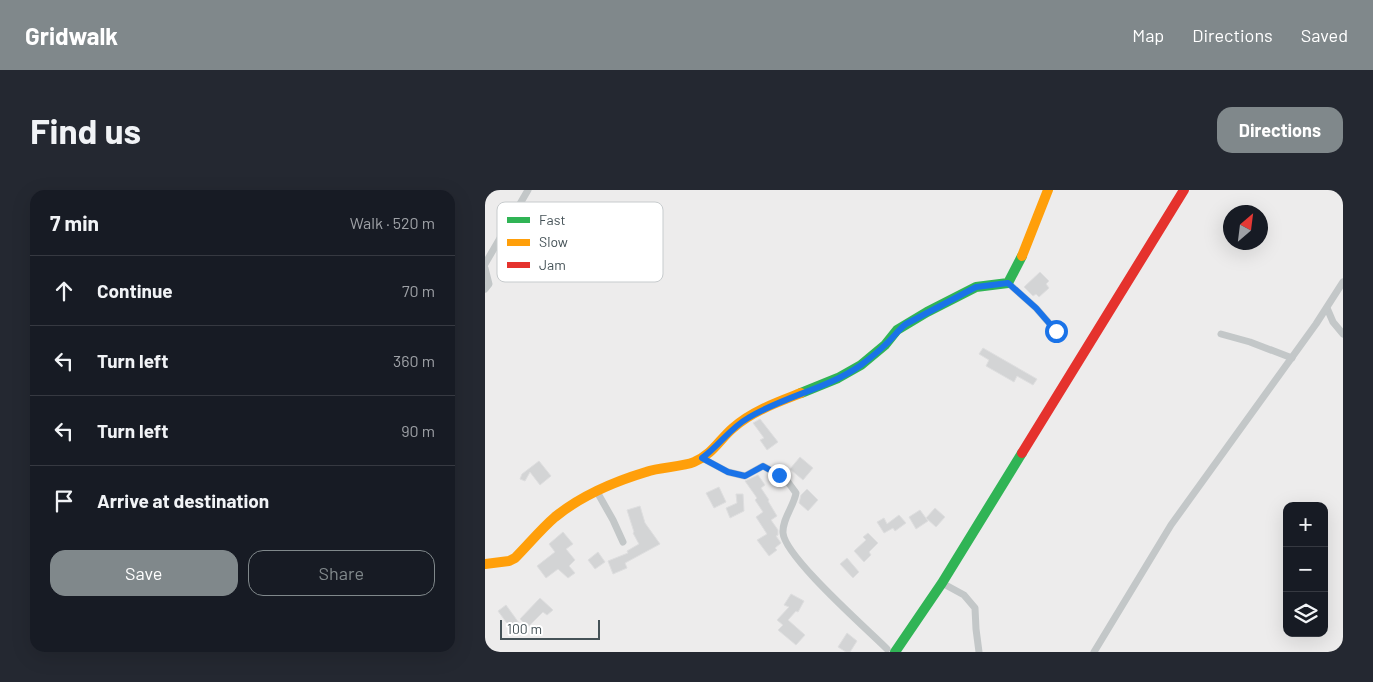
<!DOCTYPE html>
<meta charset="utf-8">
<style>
:root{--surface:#171b24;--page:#242831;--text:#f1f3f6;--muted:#9ea1a6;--line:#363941;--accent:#80888b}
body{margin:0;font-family:Barlow,sans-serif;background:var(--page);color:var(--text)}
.controls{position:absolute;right:15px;bottom:15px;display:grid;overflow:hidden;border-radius:10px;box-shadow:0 5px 20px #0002}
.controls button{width:45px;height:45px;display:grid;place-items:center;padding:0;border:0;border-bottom:1px solid var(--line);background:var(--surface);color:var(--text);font:25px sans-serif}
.compass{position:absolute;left:738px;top:15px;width:45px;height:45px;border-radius:50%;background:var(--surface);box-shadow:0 5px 20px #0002;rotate:28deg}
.scale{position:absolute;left:15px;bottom:12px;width:100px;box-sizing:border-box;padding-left:5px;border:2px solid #455257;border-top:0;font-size:14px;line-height:18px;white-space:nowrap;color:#455257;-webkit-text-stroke:4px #fff;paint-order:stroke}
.stop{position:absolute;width:15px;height:15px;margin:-11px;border:4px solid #1a73e8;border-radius:50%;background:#fff}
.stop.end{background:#1a73e8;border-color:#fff;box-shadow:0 1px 5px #0008}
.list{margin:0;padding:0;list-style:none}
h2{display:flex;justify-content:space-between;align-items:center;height:65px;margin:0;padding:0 20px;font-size:21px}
h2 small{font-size:16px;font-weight:400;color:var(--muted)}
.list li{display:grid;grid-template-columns:32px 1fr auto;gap:15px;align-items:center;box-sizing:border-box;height:70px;padding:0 20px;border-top:1px solid var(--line)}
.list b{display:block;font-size:19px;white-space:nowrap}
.list em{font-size:16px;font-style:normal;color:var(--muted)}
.actions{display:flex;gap:10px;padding:15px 20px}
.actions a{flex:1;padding:11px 0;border:1px solid var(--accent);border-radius:15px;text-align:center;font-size:18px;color:var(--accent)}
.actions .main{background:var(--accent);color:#fff}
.icon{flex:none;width:28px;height:28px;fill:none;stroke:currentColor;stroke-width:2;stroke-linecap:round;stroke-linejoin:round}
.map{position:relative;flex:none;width:858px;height:462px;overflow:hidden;border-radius:15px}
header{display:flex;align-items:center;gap:30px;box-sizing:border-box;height:70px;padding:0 25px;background:var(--accent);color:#fff}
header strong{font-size:24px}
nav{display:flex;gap:28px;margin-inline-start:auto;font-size:18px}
.intro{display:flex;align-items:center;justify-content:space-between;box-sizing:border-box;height:120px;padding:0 30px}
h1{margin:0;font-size:35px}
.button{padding:12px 22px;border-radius:15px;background:var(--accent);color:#fff;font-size:18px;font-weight:700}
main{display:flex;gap:30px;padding:0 30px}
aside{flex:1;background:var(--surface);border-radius:15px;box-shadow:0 5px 20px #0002}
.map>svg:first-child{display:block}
</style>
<header>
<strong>Gridwalk</strong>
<nav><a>Map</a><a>Directions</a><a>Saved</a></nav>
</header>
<div class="intro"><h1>Find us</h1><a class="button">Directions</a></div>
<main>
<aside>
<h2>7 min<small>Walk · 520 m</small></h2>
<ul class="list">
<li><svg class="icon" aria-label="ahead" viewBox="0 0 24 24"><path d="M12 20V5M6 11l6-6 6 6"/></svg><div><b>Continue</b></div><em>70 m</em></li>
<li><svg class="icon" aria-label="left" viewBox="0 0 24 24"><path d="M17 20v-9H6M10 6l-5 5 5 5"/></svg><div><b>Turn left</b></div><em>360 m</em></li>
<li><svg class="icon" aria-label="left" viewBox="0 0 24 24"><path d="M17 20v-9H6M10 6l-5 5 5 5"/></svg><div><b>Turn left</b></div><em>90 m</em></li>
<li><svg class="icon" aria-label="arrive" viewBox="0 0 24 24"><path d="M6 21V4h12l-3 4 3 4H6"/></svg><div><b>Arrive at destination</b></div></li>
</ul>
<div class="actions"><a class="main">Save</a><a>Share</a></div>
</aside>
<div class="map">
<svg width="858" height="462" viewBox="0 0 858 462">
<rect width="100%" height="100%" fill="#edecec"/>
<g fill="#d3d4d5" stroke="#dededf">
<polygon points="555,82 564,91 561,94 564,98 554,107 551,104 548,106 539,97"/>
<polygon points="498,158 552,189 548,195 532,186 529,192 501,176 504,170 494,164"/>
<polygon points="275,229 293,252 282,260 275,250 279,248 268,233"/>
<polygon points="315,267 328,278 318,290 305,279"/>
<polygon points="54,271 66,286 55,295 45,282 40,291 35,289 37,284"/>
<polygon points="273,285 280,295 276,298 284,310 283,311 292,326 286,330 293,340 293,345 291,346 296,353 290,358 292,360 284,366 272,350 282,344 271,327 278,322 270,310 272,308 260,291"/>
<polygon points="234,297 241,312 229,318 221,303"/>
<polygon points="322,299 333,310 323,321 314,313 316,305"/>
<polygon points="251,304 258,304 259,321 245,328 241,318 252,313"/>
<polygon points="155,316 160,333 175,354 140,373 142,378 128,384 123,371 143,363 142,361 154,354 148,343 149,342 142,320"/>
<polygon points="450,318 460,327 451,337 441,328"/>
<polygon points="435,320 443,331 431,339 424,327"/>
<polygon points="414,325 421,333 410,341 408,338 399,343 392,332 399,328 402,334"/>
<polygon points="78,342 88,354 81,359 90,370 84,376 90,383 83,388 73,379 61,388 52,376 70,362 64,354"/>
<polygon points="383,343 393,353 384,362 386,365 379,372 369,361 381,350 378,347"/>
<polygon points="113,362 120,372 110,379 103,370"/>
<polygon points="362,368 374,382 368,388 355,374"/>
<polygon points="306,404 319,411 313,422 311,421 303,430 320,445 311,455 293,440 298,435 292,430 304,417 299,415"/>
<polygon points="55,408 68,420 62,425 58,422 43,437 35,429"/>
<polygon points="21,415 34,433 29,439 21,432 13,421"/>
<polygon points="362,443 372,451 365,462 361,462 353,457"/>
</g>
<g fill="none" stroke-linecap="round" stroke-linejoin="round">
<g stroke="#c3c7c8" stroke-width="7">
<polyline points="0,74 43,0"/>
<polyline points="0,78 4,94 0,99"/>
<polyline points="523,93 551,118 571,141"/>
<polyline points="842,118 848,132 858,144"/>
<polyline points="736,144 765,152 807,168"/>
<path d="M217,268L243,282L260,286L278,276L300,288L311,303C309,316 297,329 298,343C300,367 381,438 402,459"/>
<polyline points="111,300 128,330 138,352"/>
<polyline points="457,393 479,405 490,418 491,439 494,462"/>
<polyline points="609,462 686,335 831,134 858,92"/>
</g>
<g stroke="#30b455" stroke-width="10">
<polyline points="316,203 353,188 376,175 400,155 412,140 442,122 491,97 523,93 537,66"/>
<polyline points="410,462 457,393 537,263"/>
</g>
<g stroke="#ff9f0a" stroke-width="10">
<polyline points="537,66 563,0"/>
<path d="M0,374L24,371L30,368C43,355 56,339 70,327C97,305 128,292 161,282C175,277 197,277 209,272C228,264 234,250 248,238C267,221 293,212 316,203"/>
</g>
<polyline stroke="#e5322d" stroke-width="10" points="537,263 699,0"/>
</g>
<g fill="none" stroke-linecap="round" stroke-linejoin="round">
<path stroke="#1a73e8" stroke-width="6" d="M294,285L278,276L260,286L243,282L217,268C234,256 245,238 263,228C299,206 342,199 376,175C384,169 393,162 400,155C408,148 413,140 421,134L491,97L523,93L551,118L571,141"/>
</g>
<rect x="12" y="12" width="166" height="80" rx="8" fill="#fff" stroke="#c7cbcd" stroke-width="1"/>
<rect x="22" y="27" width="23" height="6" fill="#30b455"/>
<rect x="22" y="49" width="23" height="7" fill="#ff9f0a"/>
<rect x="22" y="72" width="23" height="6" fill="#e5322d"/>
<g font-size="14" fill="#455257">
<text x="54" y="35">Fast</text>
<text x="54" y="57">Slow</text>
<text x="54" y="80">Jam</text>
</g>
</svg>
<div class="controls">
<button>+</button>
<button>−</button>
<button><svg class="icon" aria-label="layers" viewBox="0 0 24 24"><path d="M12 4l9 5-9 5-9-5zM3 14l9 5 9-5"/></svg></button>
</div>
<svg class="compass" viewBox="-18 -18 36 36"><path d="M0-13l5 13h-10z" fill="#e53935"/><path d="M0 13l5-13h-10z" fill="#9ea1a6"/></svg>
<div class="scale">100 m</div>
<div class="stop" style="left:571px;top:141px"></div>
<div class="stop end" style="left:294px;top:285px"></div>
</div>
</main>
